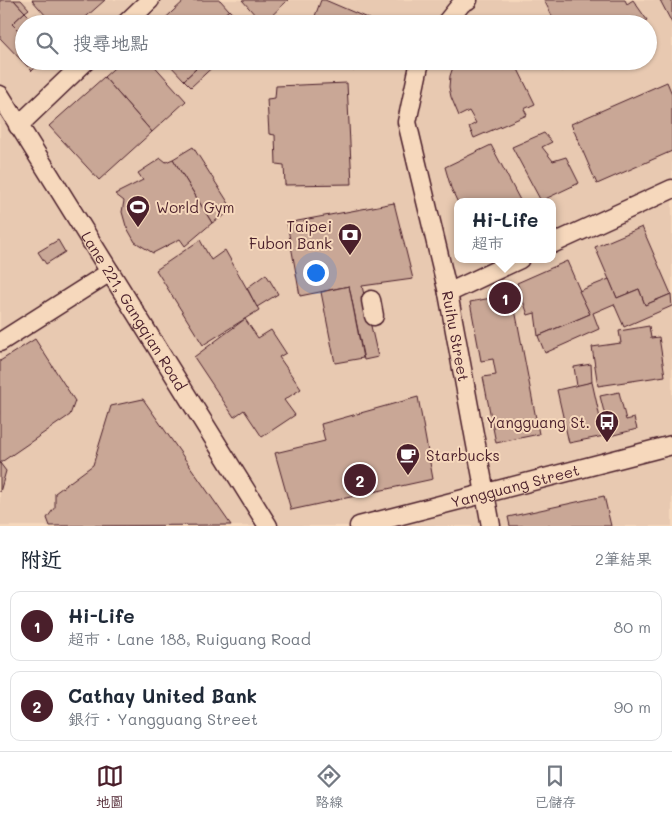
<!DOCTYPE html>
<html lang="zh-TW">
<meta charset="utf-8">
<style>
:root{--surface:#fff;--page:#f2f2f3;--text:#1f2937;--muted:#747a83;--line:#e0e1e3;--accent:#4a1f2b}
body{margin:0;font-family:Mali,"LXGW WenKai TC",sans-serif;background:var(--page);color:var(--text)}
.you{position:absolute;left:315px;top:272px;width:18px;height:18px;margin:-12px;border:4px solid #fff;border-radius:50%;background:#1a73e8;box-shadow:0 0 0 8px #1a73e833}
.badge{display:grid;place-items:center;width:32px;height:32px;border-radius:50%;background:var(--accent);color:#fff;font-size:16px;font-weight:700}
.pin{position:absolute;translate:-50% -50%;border:2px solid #fff;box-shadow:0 1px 5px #0006}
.popup{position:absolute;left:454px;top:198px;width:102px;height:65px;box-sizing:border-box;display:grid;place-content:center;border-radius:10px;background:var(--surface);filter:drop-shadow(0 1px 4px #0005);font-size:16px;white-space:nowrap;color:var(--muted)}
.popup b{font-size:19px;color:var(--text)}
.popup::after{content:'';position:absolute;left:50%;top:100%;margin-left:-10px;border:10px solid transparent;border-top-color:var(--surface)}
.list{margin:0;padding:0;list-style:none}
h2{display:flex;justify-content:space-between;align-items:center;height:65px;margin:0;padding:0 20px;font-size:21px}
h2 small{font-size:16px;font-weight:400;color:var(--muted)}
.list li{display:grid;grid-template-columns:32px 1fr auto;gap:15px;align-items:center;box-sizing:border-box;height:70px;margin:0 10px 10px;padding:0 10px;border:1px solid var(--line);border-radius:10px}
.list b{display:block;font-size:19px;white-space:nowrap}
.list p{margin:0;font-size:16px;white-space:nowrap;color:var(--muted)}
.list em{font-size:16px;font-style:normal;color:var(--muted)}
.icon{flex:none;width:28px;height:28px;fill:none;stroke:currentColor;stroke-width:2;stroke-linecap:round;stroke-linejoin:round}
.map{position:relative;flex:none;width:672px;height:526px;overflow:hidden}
.search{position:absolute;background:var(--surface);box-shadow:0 1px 4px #0004;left:15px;right:15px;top:15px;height:55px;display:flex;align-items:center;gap:12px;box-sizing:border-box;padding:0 18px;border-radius:28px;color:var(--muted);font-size:19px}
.sheet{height:225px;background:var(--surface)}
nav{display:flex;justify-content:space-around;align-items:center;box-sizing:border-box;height:70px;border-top:1px solid var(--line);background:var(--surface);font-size:14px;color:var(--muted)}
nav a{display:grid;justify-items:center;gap:2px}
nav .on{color:var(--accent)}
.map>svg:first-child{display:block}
</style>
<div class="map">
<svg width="672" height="526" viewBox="0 0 672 526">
<rect width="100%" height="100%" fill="#f6d8bc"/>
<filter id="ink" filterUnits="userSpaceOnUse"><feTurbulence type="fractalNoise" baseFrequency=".02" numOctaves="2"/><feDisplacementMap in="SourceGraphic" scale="10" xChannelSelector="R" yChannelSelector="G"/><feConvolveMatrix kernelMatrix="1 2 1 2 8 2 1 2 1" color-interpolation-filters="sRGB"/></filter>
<g filter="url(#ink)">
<path fill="#e8c9b1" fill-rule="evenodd" d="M0,0H672V526H0ZM24,24H648V61H24ZM458,202H552V259H458Z"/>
<g fill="#c9a796" stroke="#4a1f2b">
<polygon points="0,0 14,0 25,12 12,24 24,36 24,59 22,61 0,38"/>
<polygon points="14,0 21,0 29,9 25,12"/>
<polygon points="32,0 105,0 78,24 53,24"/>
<polygon points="185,0 220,0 229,10 214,24 159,24"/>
<polygon points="242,0 288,0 263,24"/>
<polygon points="321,0 325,0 374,21 372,24 312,24"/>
<polygon points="544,0 625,0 627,4 633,0 647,20 639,24 556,24"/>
<polygon points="660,0 672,0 672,23"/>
<polygon points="229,10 242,24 214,24"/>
<polygon points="25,12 37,24 24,24 24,36 12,24"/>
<polygon points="498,17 502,24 488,24 490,21"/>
<polygon points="24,59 24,61 31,61 36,67 32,71 22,61"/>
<polygon points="122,61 150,61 186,101 152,132 104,77"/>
<polygon points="172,61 188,61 196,69 184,80 169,64"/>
<polygon points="188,61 219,61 191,87 184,80 196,69"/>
<polygon points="330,61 357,61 354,71"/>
<polygon points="455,61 514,61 535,104 524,109 527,115 474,138 469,127 476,123 469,111 459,116 451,97 449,87 450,76"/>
<polygon points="556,61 582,61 561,71"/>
<polygon points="104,77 152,132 99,180 49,126"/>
<polygon points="667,82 672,94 672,151 597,184 571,124"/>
<polygon points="347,83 352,184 285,185 284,165 276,164 275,135 269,134 267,99 275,98 276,86"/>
<polygon points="544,133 552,142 542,147 553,161 566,157 579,183 541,201 512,147"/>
<polygon points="491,145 521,202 458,203 451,188 445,167"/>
<polygon points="193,147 233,210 212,223 173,159"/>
<polygon points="161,158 166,162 173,159 212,223 185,246 180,239 153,253 135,242 126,226 122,212 124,201 115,194 143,180 138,173"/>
<polygon points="394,203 413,279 362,286 378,357 364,360 349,286 300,296 287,223"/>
<polygon points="642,227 671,294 645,305 639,289 617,298 595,247"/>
<polygon points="58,240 65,252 46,264 38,252"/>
<polygon points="200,240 211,260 225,250 259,310 203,345 156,270"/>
<polygon points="567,261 590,314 538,336 535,313 528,315 517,283"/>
<polygon points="266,274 278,294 257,307 247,288"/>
<polygon points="609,279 617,298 639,289 645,305 671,294 672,306 624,327 614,304 593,313 599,329 545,353 538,336 590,314 579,291"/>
<polygon points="349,286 363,358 335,363 321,292"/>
<polygon points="512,294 539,434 496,443 483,377 496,375 493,359 481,361 470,302"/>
<polygon points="245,319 258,338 271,330 286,353 279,357 301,389 284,400 295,415 262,437 244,410 234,417 194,357"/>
<polygon points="649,326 651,338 659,337 665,376 598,386 592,347 621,343 619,331"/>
<polygon points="35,339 75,401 70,415 0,463 6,471 0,492 0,361"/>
<polygon points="591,364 592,382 577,386 574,367"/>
<polygon points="592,382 604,436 569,443 557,390"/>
<polygon points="619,392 626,420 634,418 637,429 610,436 600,396"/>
<polygon points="418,397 433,479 291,510 275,453 325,441 321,424"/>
<polygon points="143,399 231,525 50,526 47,518 55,507 55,493 93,465 111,406"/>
<polygon points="604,496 611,526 510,526 508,517"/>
</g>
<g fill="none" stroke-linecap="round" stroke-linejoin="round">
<g stroke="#4a1f2b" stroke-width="21">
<g id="minor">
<polyline points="125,24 150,0"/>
<polyline points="445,24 462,3 468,0"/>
<path id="s1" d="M420,61L407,122L448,293L491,526"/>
<path id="s2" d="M0,95L268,526"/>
<polyline points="18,126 86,61"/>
<polyline points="552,244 672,189"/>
<polyline points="448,293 520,259"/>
<polyline points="371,300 374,316"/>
<polyline points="0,342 110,272"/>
<path id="s3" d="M359,526L672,445"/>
</g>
</g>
<use href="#minor" stroke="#f6d8bc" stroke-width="18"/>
</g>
</g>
<defs>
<g id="stadium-pin" transform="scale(1.25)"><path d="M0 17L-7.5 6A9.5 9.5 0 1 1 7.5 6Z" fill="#4a1f2b" stroke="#f6d8bc"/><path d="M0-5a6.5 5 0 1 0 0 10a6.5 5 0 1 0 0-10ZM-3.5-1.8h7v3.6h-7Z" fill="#fff"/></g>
<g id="bank-pin" transform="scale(1.25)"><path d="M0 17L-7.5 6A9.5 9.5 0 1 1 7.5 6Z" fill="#4a1f2b" stroke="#f6d8bc"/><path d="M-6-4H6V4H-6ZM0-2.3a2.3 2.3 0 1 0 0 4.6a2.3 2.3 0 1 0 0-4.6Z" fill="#fff"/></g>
<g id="bus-pin" transform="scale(1.25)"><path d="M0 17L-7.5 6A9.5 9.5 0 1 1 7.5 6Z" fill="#4a1f2b" stroke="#f6d8bc"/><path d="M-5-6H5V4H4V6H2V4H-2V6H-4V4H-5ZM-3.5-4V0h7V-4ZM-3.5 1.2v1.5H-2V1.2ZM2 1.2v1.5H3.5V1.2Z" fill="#fff"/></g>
<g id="cafe-pin" transform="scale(1.25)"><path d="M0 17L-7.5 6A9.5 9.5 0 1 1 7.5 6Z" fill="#4a1f2b" stroke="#f6d8bc"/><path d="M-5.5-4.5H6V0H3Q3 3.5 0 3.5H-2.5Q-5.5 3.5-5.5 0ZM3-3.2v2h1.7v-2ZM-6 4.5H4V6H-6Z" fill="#fff"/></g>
</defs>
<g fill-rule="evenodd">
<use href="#stadium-pin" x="138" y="207"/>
<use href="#bank-pin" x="350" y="235"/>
<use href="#bus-pin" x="607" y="422"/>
<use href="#cafe-pin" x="408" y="455"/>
</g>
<g text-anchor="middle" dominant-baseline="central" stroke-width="4" stroke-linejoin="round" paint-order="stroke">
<g font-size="15" fill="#4a1f2b" stroke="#f6d8bc" text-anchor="start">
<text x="156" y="207">World Gym</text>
<text x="332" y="226" text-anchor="end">Taipei<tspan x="332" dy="17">Fubon Bank</tspan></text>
<text x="590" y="422" text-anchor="end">Yangguang St.</text>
<text x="426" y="455">Starbucks</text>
</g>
<g font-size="15" fill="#4a1f2b" stroke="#f6d8bc">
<text stroke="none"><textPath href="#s2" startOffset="254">Lane 221, Gangqian Road</textPath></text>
<text stroke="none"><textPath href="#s1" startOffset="282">Ruihu Street</textPath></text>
<text stroke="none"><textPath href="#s3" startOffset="161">Yangguang Street</textPath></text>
</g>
</g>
</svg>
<div class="you"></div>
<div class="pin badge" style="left:505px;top:298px">1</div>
<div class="popup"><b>Hi-Life</b>超市</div>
<div class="pin badge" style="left:360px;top:480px">2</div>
<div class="search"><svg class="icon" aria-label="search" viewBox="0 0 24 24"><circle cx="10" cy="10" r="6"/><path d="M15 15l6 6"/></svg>搜尋地點</div>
</div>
<section class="sheet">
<h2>附近<small>2筆結果</small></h2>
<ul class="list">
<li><span class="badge">1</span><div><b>Hi-Life</b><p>超市 · Lane 188, Ruiguang Road</p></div><em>80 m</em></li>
<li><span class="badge">2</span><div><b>Cathay United Bank</b><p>銀行 · Yangguang Street</p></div><em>90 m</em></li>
</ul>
</section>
<nav>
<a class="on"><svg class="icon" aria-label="map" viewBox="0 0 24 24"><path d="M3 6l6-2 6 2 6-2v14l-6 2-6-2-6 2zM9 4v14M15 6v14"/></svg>地圖</a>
<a><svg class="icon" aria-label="directions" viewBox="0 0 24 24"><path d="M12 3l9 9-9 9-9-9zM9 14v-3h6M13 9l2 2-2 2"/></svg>路線</a>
<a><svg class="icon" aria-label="saved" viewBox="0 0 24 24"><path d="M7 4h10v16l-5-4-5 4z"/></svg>已儲存</a>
</nav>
